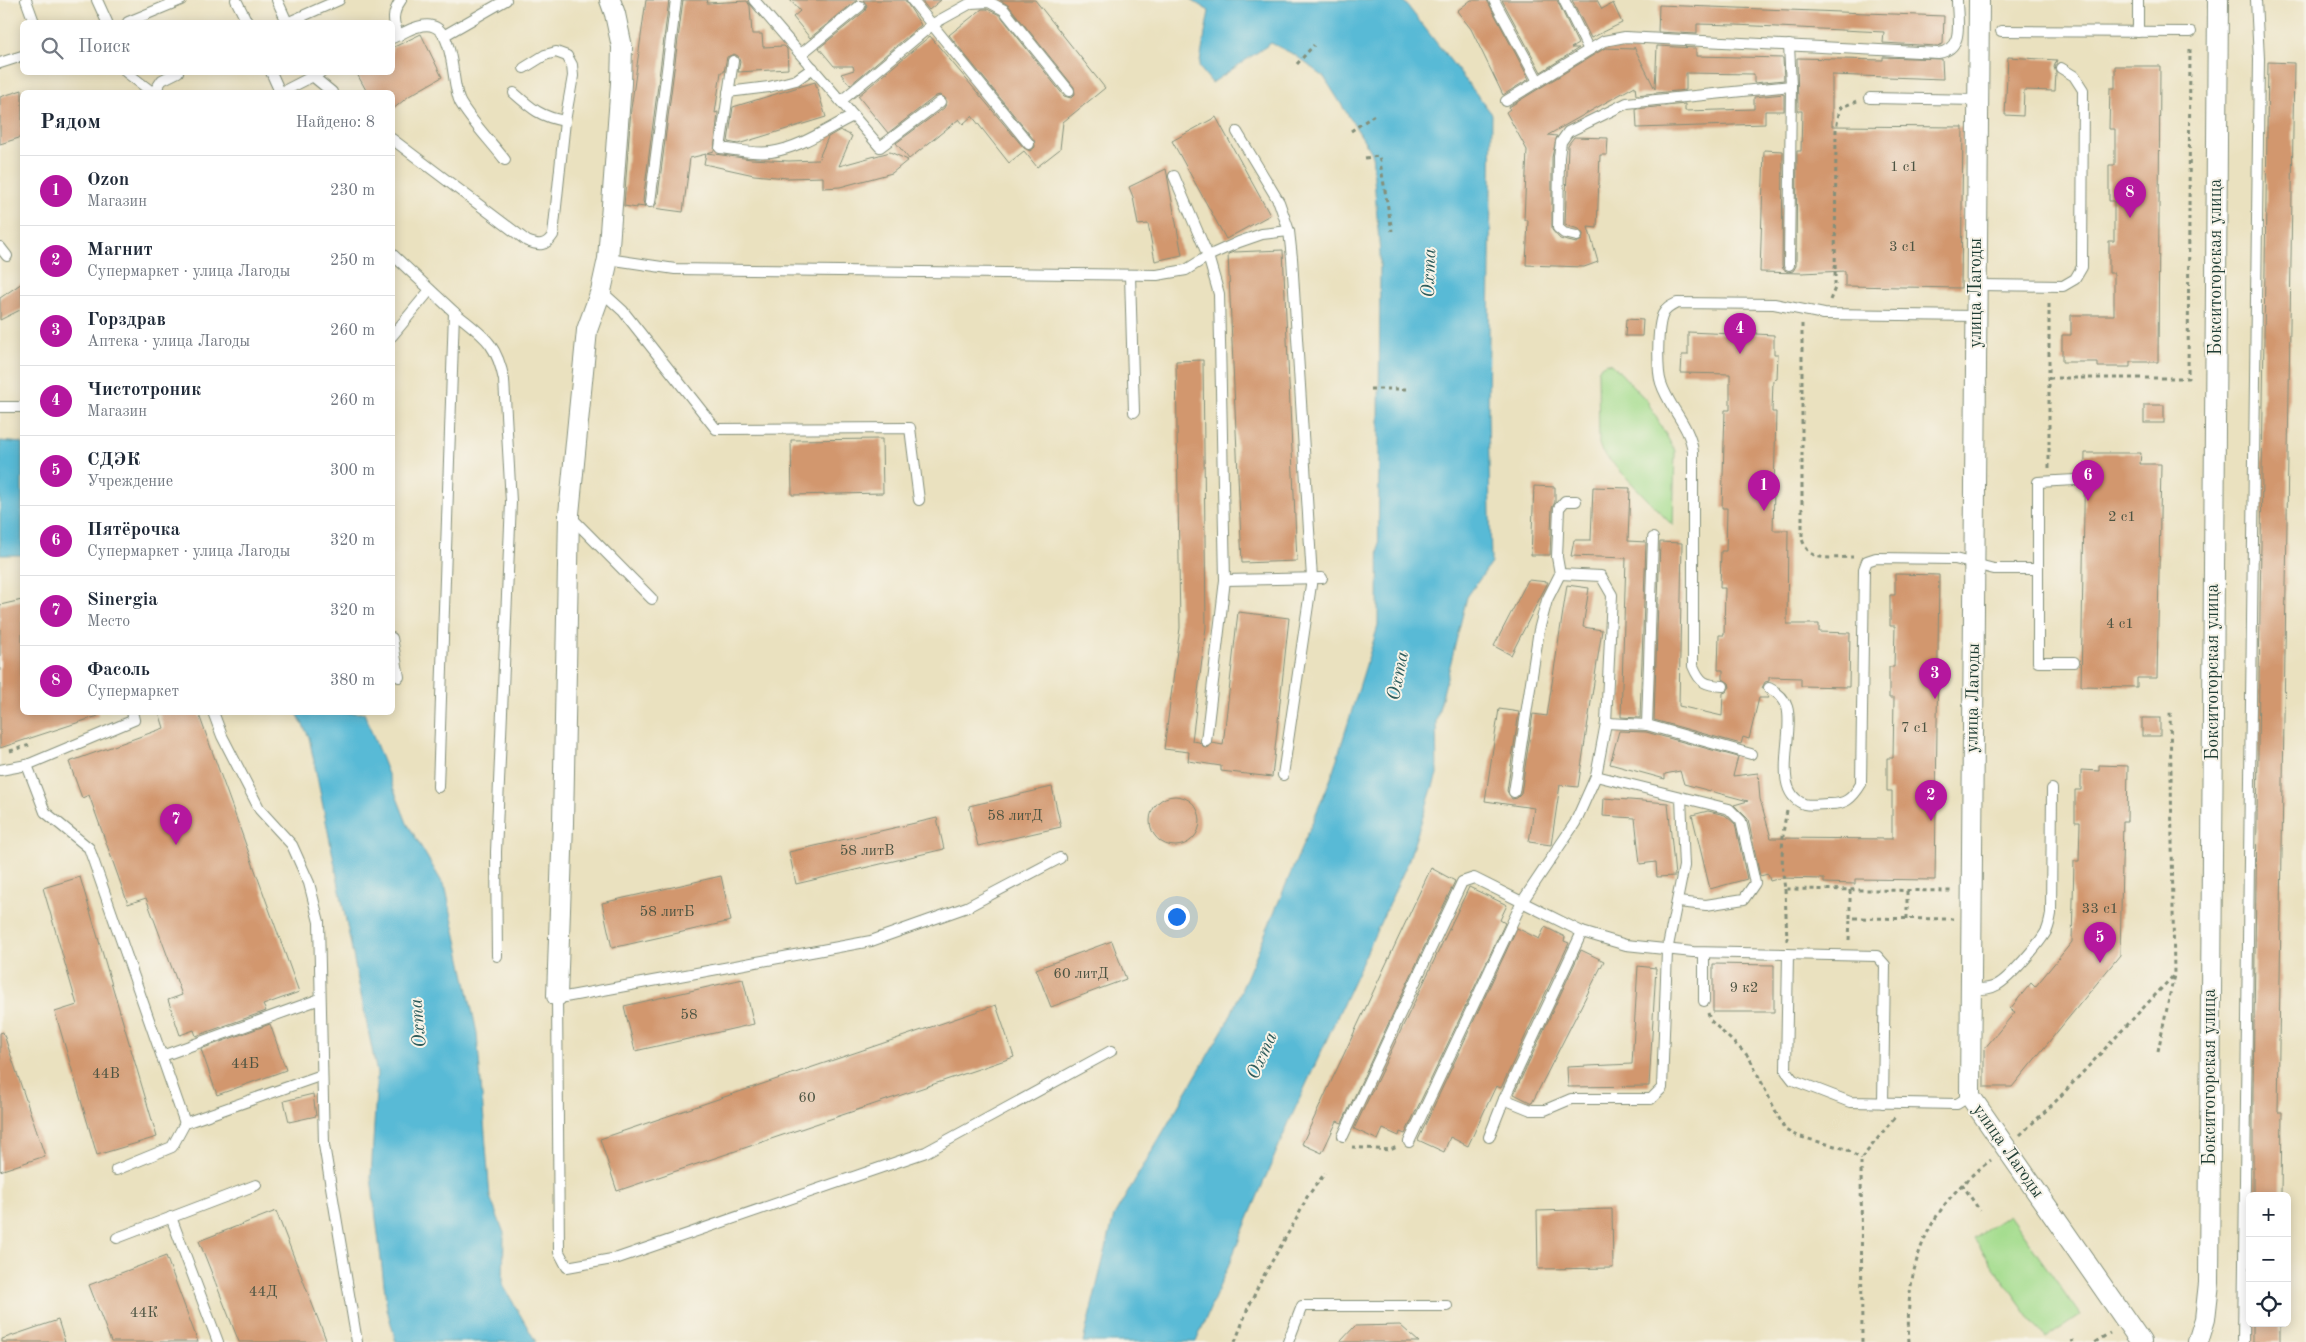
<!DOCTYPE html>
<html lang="ru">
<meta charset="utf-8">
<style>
:root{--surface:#fff;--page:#f6f6f7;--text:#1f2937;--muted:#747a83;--line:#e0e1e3;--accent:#b5179e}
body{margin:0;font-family:"Old Standard TT",serif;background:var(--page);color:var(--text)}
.controls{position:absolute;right:15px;bottom:15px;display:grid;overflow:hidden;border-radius:8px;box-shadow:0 2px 12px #0003}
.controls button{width:45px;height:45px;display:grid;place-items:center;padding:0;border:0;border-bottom:1px solid var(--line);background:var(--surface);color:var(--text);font:25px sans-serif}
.you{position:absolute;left:1176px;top:916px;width:18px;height:18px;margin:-12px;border:4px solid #fff;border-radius:50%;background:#1a73e8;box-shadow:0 0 0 8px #1a73e833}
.badge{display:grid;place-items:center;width:32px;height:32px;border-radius:50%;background:var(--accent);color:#fff;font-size:16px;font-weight:700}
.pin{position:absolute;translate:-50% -41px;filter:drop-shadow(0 1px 2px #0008)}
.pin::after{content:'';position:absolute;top:26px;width:18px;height:15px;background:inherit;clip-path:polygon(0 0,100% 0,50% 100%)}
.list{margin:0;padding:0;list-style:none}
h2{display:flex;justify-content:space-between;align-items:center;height:65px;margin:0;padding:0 20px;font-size:21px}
h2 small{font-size:16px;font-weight:400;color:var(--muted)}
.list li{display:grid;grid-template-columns:32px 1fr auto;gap:15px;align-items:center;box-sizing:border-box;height:70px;padding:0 20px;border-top:1px solid var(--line)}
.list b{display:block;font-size:19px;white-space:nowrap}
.list p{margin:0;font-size:16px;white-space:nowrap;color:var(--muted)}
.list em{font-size:16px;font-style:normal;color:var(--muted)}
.icon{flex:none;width:28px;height:28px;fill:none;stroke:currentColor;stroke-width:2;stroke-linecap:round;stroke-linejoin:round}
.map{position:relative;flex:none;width:2306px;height:1342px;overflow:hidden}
.search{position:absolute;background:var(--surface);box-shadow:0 2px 12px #0003;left:20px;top:20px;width:375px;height:55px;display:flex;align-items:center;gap:12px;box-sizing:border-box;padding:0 18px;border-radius:8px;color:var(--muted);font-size:19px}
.panel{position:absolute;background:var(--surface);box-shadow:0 2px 12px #0003;left:20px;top:90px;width:375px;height:625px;border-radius:8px}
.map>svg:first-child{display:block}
</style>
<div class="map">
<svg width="2306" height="1342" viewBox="0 0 2306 1342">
<rect width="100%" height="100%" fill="#f7f3e8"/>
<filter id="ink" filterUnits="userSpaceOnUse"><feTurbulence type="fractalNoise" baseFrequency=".02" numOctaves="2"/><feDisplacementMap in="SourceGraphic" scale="10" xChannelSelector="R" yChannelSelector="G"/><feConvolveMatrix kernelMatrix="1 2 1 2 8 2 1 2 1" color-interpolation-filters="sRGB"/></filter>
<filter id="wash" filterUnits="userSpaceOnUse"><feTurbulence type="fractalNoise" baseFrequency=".0096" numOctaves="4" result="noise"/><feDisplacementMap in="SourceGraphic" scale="20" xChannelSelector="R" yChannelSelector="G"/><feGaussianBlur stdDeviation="1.12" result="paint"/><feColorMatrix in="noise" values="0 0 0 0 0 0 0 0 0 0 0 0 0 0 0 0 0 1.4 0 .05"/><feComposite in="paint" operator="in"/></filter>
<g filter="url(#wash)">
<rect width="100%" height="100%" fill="#eae1bf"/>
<g fill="#a4dd8e" stroke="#628d61">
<polygon points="1606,363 1612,364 1647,401 1675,451 1673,526 1602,452 1599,444 1598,371 1601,366"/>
<polygon points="2009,1214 2080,1315 2045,1339 1974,1239"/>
</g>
<g fill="#58bad6" stroke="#3c7c85">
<polygon points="1191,0 1403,0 1492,114 1488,413 1491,563 1467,597 1436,722 1437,774 1408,862 1289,1122 1196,1342 1083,1342 1114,1216 1229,1019 1331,778 1378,626 1380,254 1372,153 1324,77 1295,55 1271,43 1212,83 1199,67 1209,11"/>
<polygon points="0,441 22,443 22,555 0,555"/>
<polygon points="297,713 364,713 407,823 446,889 477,1033 490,1197 504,1233 503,1285 536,1342 396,1342 387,1309 371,1177 377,1074 309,737"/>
</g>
<g id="blocks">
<g fill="#d2976e">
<polygon points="646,0 669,0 643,201 645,207 637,206 637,208 624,206 631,109"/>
<polygon points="683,0 708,0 707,3 747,1 750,6 752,34 762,34 763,47 784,46 787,49 788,69 738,72 740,62 738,56 734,54 727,57 724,72 721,72 715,113 718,112 714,151 707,153 751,159 789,161 818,160 828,137 840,130 852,136 839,166 890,152 908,160 892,173 840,187 823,188 823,177 787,178 754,175 704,164 706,154 690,158 683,212 653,208 657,203"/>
<polygon points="790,0 857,0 810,38 793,17 800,11"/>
<polygon points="863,0 905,0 921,25 850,85 841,74 854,70 853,66 834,66 819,48 865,11 867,5"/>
<polygon points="921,0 941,0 929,10"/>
<polygon points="1000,0 1035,0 1105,88 1063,122 1060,149 1037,167 1024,151 1009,163 972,116 963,124 959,119 909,159 896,143 944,108 947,102 945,98 940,95 936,96 888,133 858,96 930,36 1024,148 1030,151 1035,147 1034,140 949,35 982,9 987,9 1000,15 1064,96 1071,98 1075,94 1074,87 1009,6"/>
<polygon points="1471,0 1487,0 1529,79 1503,95 1471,29 1457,11"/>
<polygon points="1502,0 1557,0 1578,44 1571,48 1579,48 1541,72"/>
<polygon points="1572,0 1597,0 1602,9 1613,3 1622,23 1591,38"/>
<polygon points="1659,5 1944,16 1943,44 1937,46 1883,43 1884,32 1735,25 1697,24 1697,34 1658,32"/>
<polygon points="421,34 442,77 409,96 392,110 392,92 367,92 356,72 392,72 392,48"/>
<polygon points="1657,46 1696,48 1696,56 1783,58 1784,80 1754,83 1754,74 1686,73 1686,90 1636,95 1635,86 1548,135 1557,136 1552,157 1552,230 1560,239 1576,243 1582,240 1583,234 1579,229 1565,225 1568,145 1574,137 1608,138 1607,155 1600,155 1597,228 1588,227 1598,262 1584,267 1526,265 1528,220 1524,220 1527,150 1506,112 1510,109 1509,107 1605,48 1634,49 1634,47 1655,89"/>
<polygon points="1883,57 1942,59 1943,79 1832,75 1832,126 1963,127 1961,288 1845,286 1845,271 1802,273 1760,272 1764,150 1783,151 1782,265 1783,269 1788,272 1793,271 1796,266 1797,151 1801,151 1802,111 1798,111 1797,58 1883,60"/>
<polygon points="2008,57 2057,60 2054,67 2056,73 2055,91 2024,90 2023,116 2005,115"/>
<polygon points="2268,62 2294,63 2278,1112 2282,1112 2281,1196 2253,1196 2253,1092"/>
<polygon points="2115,66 2160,66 2158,362 2130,362 2130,367 2098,367 2098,362 2062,362 2062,335 2071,335 2071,315 2114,315 2114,273 2109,273 2109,241 2114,241 2114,201 2109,201 2109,165 2115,165 2115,129 2109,129 2110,88 2115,88"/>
<polygon points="815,82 826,117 738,144 728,142 733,107"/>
<polygon points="22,90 22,137 0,144 0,97"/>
<polygon points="1784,94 1784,111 1765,111 1765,124 1637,128 1636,109 1685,104 1685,111 1754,109 1754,97"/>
<polygon points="1216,117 1270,215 1226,239 1172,141"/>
<polygon points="1166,169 1182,255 1155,261 1148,224 1138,225 1133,197 1129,187"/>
<polygon points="1283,250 1297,561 1242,563 1228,254 1234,252"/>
<polygon points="22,283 22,309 0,320 0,298"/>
<polygon points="1626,319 1643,320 1642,336 1625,336"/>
<polygon points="1734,330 1756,330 1756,334 1774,335 1774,354 1778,354 1777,379 1773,380 1772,412 1776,412 1773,530 1788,530 1787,624 1819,624 1819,632 1850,633 1849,687 1801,686 1801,678 1769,677 1769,681 1765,682 1762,688 1769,698 1759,698 1749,739 1743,737 1741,744 1654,720 1660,542 1682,543 1679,706 1722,716 1723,693 1726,692 1730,687 1729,683 1723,679 1723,670 1718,670 1719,635 1724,635 1725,588 1720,588 1721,551 1726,551 1727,508 1722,508 1725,410 1730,410 1730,374 1681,373 1682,355 1688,355 1688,332 1733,334"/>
<polygon points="1203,360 1206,627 1192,741 1199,742 1205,748 1209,747 1212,743 1223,745 1238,612 1289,618 1272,777 1221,771 1221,766 1188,761 1189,752 1164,749 1180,628 1176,361"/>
<rect x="2144" y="405" width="20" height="18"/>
<polygon points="882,439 883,493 792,495 791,440"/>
<polygon points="2085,453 2141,453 2140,464 2161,464 2157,678 2137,678 2137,687 2081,686"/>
<polygon points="1534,486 1555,487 1555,502 1552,508 1550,555 1531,555"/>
<polygon points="1593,487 1630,488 1628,541 1646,542 1640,718 1621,717 1626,558 1571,556 1574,540 1591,540"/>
<polygon points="1895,574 1939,575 1935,880 1855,879 1855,884 1824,883 1824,879 1781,878 1770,881 1768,874 1760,876 1748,819 1734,805 1748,801 1684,784 1680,771 1665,774 1665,779 1610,764 1619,731 1646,732 1738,757 1733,776 1758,773 1760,799 1771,838 1892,839 1892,791 1887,791 1887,758 1893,758 1894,698 1889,698 1889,667 1894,667 1895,626 1890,626 1890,595 1895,595"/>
<polygon points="1528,580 1548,582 1511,655 1494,646"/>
<polygon points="1567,585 1589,588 1583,627 1602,630 1578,787 1560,785 1551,845 1529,842 1534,808 1485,801 1499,709 1519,712 1507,791 1512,799 1517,798 1521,794 1533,714 1547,716"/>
<polygon points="22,600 22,712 98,712 98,716 0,748 0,605"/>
<polygon points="159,712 198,712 299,992 263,1005 266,1011 196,1036 194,1030 180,1035 168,1000 182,995 146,898 128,904 89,795 82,798 69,762 164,728"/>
<rect x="2142" y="718" width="18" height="18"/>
<polygon points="2099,765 2128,766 2127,821 2123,821 2120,955 2012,1087 1984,1087 1984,1049 2015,1012 2010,1009 2031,983 2035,987 2072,942 2074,861 2079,861 2080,822 2075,822 2075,790 2081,790 2081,770 2099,771"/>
<polygon points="1052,787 1061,827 978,846 969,806"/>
<circle cx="1175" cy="821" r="25"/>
<polygon points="1604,798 1668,803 1675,876 1657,877 1656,862 1640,864 1635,818 1603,816"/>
<polygon points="1708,811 1725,815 1735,824 1747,879 1710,889 1692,815"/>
<polygon points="937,818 944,849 796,884 789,852"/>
<polygon points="1431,868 1455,881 1342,1123 1337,1121 1322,1153 1302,1144"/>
<polygon points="721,876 731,921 612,948 602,903"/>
<polygon points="80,877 157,1137 97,1155 55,1012 77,1005 43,888"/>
<polygon points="1469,887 1507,905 1500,920 1505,923 1405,1134 1400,1132 1399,1136 1383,1129 1378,1140 1354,1129"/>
<polygon points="1545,927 1565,937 1564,941 1569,943 1501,1088 1496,1086 1468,1146 1450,1137 1444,1152 1418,1140 1517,928 1539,939"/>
<polygon points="1112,941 1126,979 1051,1007 1036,969"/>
<polygon points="1581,950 1604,961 1532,1103 1514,1094"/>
<polygon points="1713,964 1774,965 1774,1012 1713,1012"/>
<polygon points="1638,966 1656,968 1649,1086 1568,1087 1567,1067 1632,1064"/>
<polygon points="743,979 754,1024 635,1051 624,1006"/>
<polygon points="996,1005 1014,1057 617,1191 600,1139"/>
<polygon points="270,1024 286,1070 217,1095 201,1049"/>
<polygon points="3,1032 45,1156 0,1171 0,1033"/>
<polygon points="313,1094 316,1116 289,1122 284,1101"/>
<polygon points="1612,1209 1613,1268 1538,1269 1537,1211"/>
<polygon points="276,1211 327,1342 239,1342 199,1241"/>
<polygon points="166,1256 198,1342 111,1342 89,1285"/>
<polygon points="58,1320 65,1342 2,1342 2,1339"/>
<rect x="2252" y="1323" width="28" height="19"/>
<polygon points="1400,1325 1419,1342 1340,1342 1355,1326"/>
</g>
</g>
</g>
<g filter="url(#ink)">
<use href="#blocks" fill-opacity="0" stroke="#848f7a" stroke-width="1"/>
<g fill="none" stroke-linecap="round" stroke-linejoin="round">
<g stroke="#848f7a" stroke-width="12">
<g id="service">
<polyline points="26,0 34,22"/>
<polyline points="97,0 107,22"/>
<polyline points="236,0 247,22"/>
<polyline points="277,0 287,22"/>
<polyline points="754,0 880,147 940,102"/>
<polyline points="912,0 1029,144"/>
<polyline points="1494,0 1538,81"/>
<polyline points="1564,0 1589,50"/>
<polyline points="128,22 181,0"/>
<polyline points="289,22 339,0"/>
<polyline points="2001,31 2191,32"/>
<polyline points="2138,32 2138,0"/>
<path d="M399,35C392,22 392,13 401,0"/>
<polyline points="445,35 506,0"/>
<path d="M392,38C400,35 409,29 417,27C458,14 449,80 460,102C470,120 492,143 505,160"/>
<polyline points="801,54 860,6"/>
<path d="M733,61L720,148C736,150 754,154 771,152C800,148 828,128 853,116"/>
<polyline points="0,63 22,56"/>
<polyline points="126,72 152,92"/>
<polyline points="271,72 280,92"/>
<polyline points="310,74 332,92"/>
<polyline points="154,92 162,80 178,72"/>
<polyline points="282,92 321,72"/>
<polyline points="728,92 769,87 796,80 813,68"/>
<path d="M514,93C532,109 541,117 565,121"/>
<polyline points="1870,98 1978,100"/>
<polyline points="841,101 933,24 971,3 989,2 1004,10 1069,91"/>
<path d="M1506,101L1604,41L1625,37L1938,53C1965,49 1957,21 1957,0"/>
<polyline points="1237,132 1279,202 1289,231 1292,258 1312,578 1283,775"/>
<path d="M392,139L527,241C539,246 546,246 553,235L565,121L573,76L572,65L567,56L556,52L545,55L524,68"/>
<polyline points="1174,176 1208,256 1219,294 1225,580 1206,741"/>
<polyline points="650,202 676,0"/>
<polyline points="1577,236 1564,233 1558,228 1559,157 1561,142 1568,132 1627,103 1791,86"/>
<polyline points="0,247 7,256"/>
<polyline points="392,254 454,312 438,787"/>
<polyline points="608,259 675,269 1157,275 1186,270 1208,256 1239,242 1262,234 1289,231"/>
<polyline points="1789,265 1791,86 1789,45"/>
<polyline points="1130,275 1134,412"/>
<polyline points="1977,285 2063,286 2075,279 2082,267 2083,90 2074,76 2061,68"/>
<polyline points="601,291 623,311 716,429 910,428 919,500"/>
<path d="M454,312C483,336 496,341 504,380L511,502L496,852L497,956"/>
<polyline points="392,336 430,290"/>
<polyline points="0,407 22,407"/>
<polyline points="569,515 652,599"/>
<polyline points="1225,580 1322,578"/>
<polyline points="392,638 399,677"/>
<polyline points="2074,662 2038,662 2038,482 2075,480"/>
<path d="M1723,686C1705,685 1700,683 1693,666V452C1690,425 1669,408 1661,383C1657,371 1657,326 1663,314C1666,308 1671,306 1677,303L1774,304L1824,314L1976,316"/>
<path d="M1769,688C1777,692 1784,697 1787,707C1795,733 1770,791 1804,804C1811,806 1821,804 1827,804C1845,805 1852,799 1861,784L1864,569L1867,561L1876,558L1955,559L1994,569H2038"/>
<polyline points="213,712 222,736 260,810 292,845 309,883 319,922 324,1145 357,1342"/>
<polyline points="1606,723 1647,725 1751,754"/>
<polyline points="1647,725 1653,538"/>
<polyline points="27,765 45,812 89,848 185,1123 322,1075"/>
<polyline points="0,770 27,765 134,720 132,712"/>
<polyline points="1596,776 1729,809 1741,821 1755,883 1744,899 1706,905 1678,902"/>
<polyline points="1514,792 1539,630 1547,600 1560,574 1557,557 1559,508 1565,501 1576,501"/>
<polyline points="1060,858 967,907 871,941 565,997 557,996 559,1252 567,1267 618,1258 926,1152 1111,1051"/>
<polyline points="1704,953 1704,1001"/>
<polyline points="1788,954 1786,1071 1793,1080 1850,1102 1957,1104 1970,1096"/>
<path d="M1971,989C1980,989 1989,990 1997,985C2010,978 2040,943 2047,930C2049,925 2050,920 2051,914L2052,789"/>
<polyline points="162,1056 320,999"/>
<polyline points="1504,1099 1531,1110 1545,1110 1571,1099 1651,1099 1662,1088 1667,951 1684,866 1681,798"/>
<polyline points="1343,1136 1462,882 1474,878 1582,932 1626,945 1693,952 1877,956 1885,965 1883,1103"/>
<polyline points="1489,1137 1504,1099 1582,932"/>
<polyline points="1409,1142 1522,902 1575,823 1596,776 1606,723 1612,595 1601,576 1560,574"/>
<polyline points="116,1170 172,1147 185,1123"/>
<polyline points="171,1217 218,1342"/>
<polyline points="117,1238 256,1185"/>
<polyline points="1288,1342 1302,1306 1447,1306"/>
<polyline points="2243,1342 2259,59 2256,0"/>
</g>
</g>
<g stroke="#848f7a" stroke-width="22">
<g id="minor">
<polyline points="1979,0 1970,1096 2141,1342"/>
<polyline points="557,996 563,823 569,514 587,330 601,291 608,259 621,83 622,47 615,14 610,0"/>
<polyline points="2198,1342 2205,1319 2209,1283 2218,0"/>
</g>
</g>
<g stroke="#848f7a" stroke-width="3" stroke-dasharray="4 4" stroke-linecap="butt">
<polyline points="1297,64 1314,45"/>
<polyline points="1351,131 1376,114"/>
<polyline points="1365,158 1379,156 1392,231"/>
<polyline points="1830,300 1835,288 1836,129 1840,108 1857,101"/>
<path d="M1802,324V539C1810,564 1831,557 1853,557"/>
<polyline points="2049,378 2188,378 2190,47"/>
<polyline points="1370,389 1409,389"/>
<polyline points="2049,468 2049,301"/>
<polyline points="10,751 33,744"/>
<path d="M1787,811C1781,836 1781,864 1785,889L1953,891"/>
<polyline points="1785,889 1787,941"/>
<polyline points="1850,890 1850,918 1953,919"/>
<polyline points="1907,919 1907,890"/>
<polyline points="1849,940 1850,918"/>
<polyline points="1708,1013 1710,1020 1749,1057 1785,1130 1797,1136 1846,1149 1861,1159"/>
<polyline points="2158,1051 2174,975 2170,709"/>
<polyline points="2020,1135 2055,1102 2174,975"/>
<polyline points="1352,1147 1390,1150 1397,1147"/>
<polyline points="1962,1184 1980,1211"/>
<polyline points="2072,1340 2073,1342"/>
<polyline points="1235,1342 1248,1308 1263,1277 1298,1216 1307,1197 1325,1173"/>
<polyline points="1862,1342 1861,1159 1895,1117"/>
<path d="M1909,1342C1904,1264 1928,1206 1991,1160"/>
<polyline points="2095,1342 2110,1333"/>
</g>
<use href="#service" stroke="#fff" stroke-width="10"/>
<use href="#minor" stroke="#fff" stroke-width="20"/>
</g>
</g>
<g text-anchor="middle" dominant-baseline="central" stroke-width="4" stroke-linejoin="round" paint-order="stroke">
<g font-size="15" fill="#4c5442">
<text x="1904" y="167">1 c1</text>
<text x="1903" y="247">3 с1</text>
<text x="2122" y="517">2 с1</text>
<text x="2120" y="624">4 с1</text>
<text x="1915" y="728">7 с1</text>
<text x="1015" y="816">58 литД</text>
<text x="867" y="851">58 литВ</text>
<text x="2100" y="909">33 с1</text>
<text x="667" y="912">58 литБ</text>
<text x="1081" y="974">60 литД</text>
<text x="1744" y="988">9 к2</text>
<text x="689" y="1015">58</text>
<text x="245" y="1064">44Б</text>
<text x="106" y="1074">44В</text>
<text x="807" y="1098">60</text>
<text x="263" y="1292">44Д</text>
<text x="144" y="1313">44К</text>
</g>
<g font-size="18" fill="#1f3d34" stroke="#f7f3e8">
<text transform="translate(2216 267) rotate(-90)">Бокситогорская улица</text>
<text transform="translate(1976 293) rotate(-90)">улица Лагоды</text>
<text transform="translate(2213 672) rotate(-90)">Бокситогорская улица</text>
<text transform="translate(1973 698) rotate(-89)">улица Лагоды</text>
<text transform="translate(2210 1077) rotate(-90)">Бокситогорская улица</text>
<text transform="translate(2008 1151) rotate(55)">улица Лагоды</text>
</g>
<g font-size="19" font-style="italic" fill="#2d5c5c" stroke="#f7f3e8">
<text transform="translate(1430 273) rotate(-88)">Охта</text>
<text transform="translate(1399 676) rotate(-79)">Охта</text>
<text transform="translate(419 1023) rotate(-95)">Охта</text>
<text transform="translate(1263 1056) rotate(-66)">Охта</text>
</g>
</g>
</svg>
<div class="controls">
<button>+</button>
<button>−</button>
<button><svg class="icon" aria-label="locate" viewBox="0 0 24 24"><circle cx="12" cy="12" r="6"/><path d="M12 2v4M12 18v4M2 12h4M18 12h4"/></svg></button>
</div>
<div class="you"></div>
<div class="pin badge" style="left:1764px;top:511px">1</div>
<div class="pin badge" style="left:1931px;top:821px">2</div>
<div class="pin badge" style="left:1935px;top:699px">3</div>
<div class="pin badge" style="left:1740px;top:354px">4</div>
<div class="pin badge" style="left:2100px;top:963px">5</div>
<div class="pin badge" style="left:2088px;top:501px">6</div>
<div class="pin badge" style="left:176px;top:845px">7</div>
<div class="pin badge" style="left:2130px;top:218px">8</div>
<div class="search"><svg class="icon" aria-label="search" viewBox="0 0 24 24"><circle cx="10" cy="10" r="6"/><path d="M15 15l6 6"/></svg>Поиск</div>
<section class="panel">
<h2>Рядом<small>Найдено: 8</small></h2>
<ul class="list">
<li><span class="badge">1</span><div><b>Ozon</b><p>Магазин</p></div><em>230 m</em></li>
<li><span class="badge">2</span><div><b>Магнит</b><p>Супермаркет · улица Лагоды</p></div><em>250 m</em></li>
<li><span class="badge">3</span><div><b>Горздрав</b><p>Аптека · улица Лагоды</p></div><em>260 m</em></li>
<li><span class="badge">4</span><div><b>Чистотроник</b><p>Магазин</p></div><em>260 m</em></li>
<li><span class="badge">5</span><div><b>СДЭК</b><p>Учреждение</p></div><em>300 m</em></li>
<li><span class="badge">6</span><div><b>Пятёрочка</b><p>Супермаркет · улица Лагоды</p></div><em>320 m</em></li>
<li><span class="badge">7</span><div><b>Sinergia</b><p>Место</p></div><em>320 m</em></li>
<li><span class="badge">8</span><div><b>Фасоль</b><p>Супермаркет</p></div><em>380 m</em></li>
</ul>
</section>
</div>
